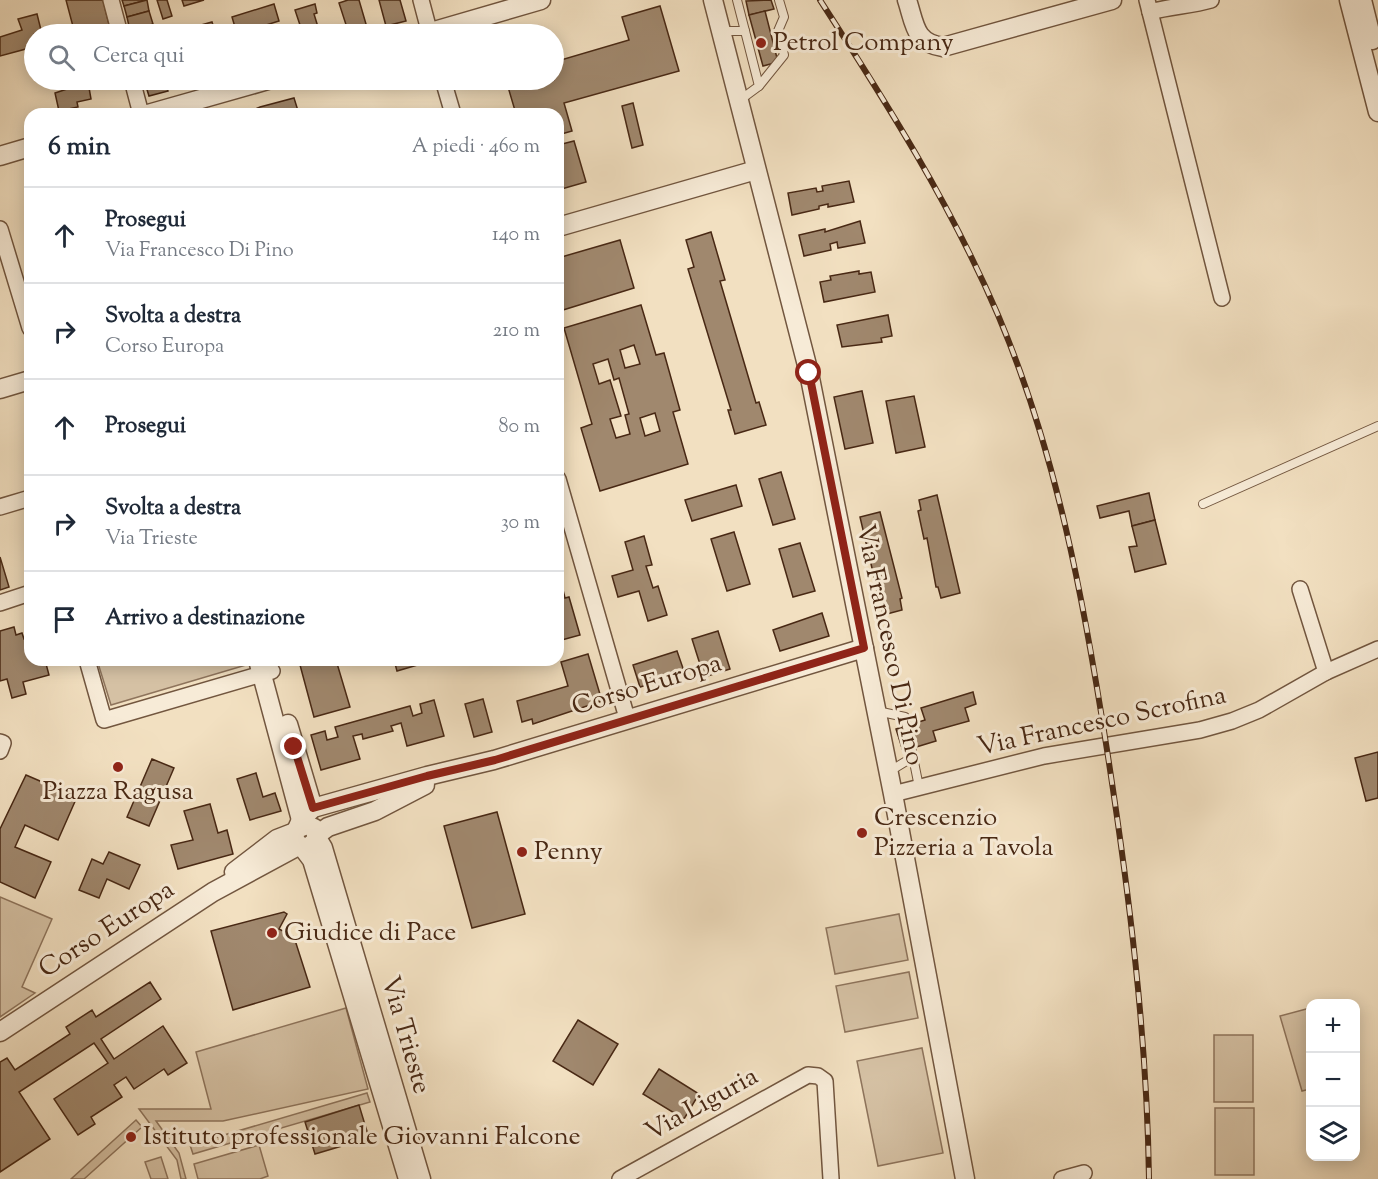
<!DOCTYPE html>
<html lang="it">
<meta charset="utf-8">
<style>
:root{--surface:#fff;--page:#f2f2f3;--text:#1f2937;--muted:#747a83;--line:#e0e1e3}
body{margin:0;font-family:"Sorts Mill Goudy",serif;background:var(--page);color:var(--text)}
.controls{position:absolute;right:18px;bottom:18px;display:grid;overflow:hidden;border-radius:12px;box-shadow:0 3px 15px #0003}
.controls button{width:54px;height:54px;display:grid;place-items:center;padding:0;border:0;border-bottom:2px solid var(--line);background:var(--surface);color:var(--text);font:30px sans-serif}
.stop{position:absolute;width:18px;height:18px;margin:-14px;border:4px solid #8f2418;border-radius:50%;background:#fff}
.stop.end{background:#8f2418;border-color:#fff;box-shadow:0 2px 6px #0008}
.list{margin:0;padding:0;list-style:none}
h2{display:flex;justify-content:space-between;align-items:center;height:78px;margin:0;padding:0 24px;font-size:26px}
h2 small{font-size:20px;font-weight:400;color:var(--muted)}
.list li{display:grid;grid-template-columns:39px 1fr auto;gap:18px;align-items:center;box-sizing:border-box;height:96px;padding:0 24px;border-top:2px solid var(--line)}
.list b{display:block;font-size:22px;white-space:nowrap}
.list p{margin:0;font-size:20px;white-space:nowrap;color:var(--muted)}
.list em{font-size:20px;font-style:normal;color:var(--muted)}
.icon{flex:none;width:33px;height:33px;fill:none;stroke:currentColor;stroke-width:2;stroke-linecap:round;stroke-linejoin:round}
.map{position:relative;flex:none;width:1378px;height:1179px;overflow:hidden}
.search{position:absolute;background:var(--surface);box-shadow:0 3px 15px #0003;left:24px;top:24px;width:540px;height:66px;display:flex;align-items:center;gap:15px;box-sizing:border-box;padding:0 21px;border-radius:33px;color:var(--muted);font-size:22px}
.panel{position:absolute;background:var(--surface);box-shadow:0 3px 15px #0003;left:24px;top:108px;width:540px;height:558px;border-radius:18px}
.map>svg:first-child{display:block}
</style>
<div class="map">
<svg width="1378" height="1179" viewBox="0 0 1378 1179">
<rect width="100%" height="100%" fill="#f2e0c1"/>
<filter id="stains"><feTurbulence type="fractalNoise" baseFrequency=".00333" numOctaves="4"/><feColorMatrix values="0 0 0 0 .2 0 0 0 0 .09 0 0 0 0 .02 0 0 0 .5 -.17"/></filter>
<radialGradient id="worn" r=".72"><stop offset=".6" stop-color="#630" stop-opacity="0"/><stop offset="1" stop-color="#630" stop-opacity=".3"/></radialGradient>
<g fill="#d5c1a4" stroke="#8e745c" stroke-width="1.5">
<polygon points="97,660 245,660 246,665 111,705"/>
<polygon points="0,897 52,919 22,987 35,993 0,1017"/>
<polygon points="899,914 908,960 835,974 826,928"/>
<polygon points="909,972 918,1018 845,1032 836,986"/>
<polygon points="346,1008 368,1089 223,1121 156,1121 179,1153 186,1179 181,1179 177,1160 139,1109 211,1109 196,1052"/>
<polygon points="1310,1008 1310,1089 1302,1091 1280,1016"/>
<rect x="1214" y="1035" width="39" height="67"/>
<polygon points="922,1048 943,1153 878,1166 857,1061"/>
<polygon points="367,1093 370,1102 193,1154 190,1145"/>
<rect x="1215" y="1108" width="39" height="67"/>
<polygon points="136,1120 142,1127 84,1179 71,1179"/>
<polygon points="259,1145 268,1176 260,1179 198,1179 194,1164"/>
<polygon points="161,1157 168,1179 151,1179 145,1162"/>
</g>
<g fill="#a0886e" stroke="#482814" stroke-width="1.5" fill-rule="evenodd">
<polygon points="66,0 103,0 110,28 87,34 75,34"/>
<polygon points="122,0 147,0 124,6"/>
<polygon points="147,0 149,11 127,17 124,6"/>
<polygon points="157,0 167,0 172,16 163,19"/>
<polygon points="182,0 204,0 184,6"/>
<polygon points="348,0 359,0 368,31 349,34 339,3"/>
<polygon points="379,0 400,0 406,21 386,26"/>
<polygon points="771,0 774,9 749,15 746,1"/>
<polygon points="274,4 279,21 237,34 232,17"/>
<polygon points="315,4 317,13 314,14 318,27 325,25 327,34 307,34 306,26 301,28 295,10"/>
<polygon points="660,6 679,71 564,103 572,131 558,135 558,114 516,114 506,80 554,80 554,62 629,40 622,17"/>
<polygon points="149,11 153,24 130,31 127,17"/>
<polygon points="765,11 778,62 763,66 749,15"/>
<polygon points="37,14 42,34 34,34 34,61 30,62 26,49 0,56 0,37 22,30 18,19"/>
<polygon points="212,22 216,34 169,34"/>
<polygon points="144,80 164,80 168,91 149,96"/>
<polygon points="182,80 210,80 184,87"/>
<polygon points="88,82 91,99 77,102 78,107 59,111 55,93"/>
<polygon points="294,98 299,114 243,114 260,107"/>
<polygon points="633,103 643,145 632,148 622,106"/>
<polygon points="574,141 586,182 558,190 558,145"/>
<polygon points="849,181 854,202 828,207 828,204 819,206 819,209 792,215 788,193 816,188 817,192 823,191 822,186"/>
<polygon points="860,221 865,243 838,248 837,242 830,244 831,250 804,256 799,235 825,229 825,232"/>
<polygon points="711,232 725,280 720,281 756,403 759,402 766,425 735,434 728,410 731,410 688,269 694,267 686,240"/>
<polygon points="620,240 634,288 563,310 558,293 558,258"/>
<polygon points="859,271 859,274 871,272 875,292 824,302 820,282 831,280 830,276"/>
<path d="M641,305L656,355L664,353L680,410L673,412L688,464L600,491L581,428L592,424L564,328ZM634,345L640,364L625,368L620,350ZM608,359L614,380L619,378L629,414L625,415L630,434L616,438L610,419L621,416L610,380L599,384L593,364ZM655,413L660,431L645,436L640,418Z"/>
<polygon points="888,315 892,336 881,338 882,342 842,347 837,325"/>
<polygon points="862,391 873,443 845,449 834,397"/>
<polygon points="914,396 925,447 896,453 886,401"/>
<polygon points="781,472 795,519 773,525 759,479"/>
<polygon points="736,485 742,506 692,521 685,500"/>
<polygon points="1149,493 1155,520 1132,526 1129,511 1100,518 1097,506"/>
<polygon points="937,495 960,593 941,598 938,587 936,587 927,538 924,539 918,511 921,510 919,500"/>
<polygon points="880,512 902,598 900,599 902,610 883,615 860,517"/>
<polygon points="1155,520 1166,564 1135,572 1129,547 1137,546 1132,526"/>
<polygon points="734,532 750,584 727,591 711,539"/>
<polygon points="644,536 652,565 646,566 653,588 658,586 667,615 648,621 639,591 618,597 612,576 633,570 625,542"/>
<polygon points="800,543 815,591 793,597 779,549"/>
<polygon points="0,557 9,587 0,590"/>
<polygon points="563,590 565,598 569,597 580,635 558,641 558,592"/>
<polygon points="822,613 829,636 780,651 773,630"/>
<polygon points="14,627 16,635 22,633 24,639 30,637 30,660 45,660 49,675 23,682 26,694 12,698 7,679 0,681 0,631"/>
<polygon points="718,631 730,669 704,677 692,639"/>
<polygon points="677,651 685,674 640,687 633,665"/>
<polygon points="588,654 602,701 533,724 532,719 522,722 517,701 568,686 561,662"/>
<polygon points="317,660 336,660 350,707 314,717 300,665"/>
<polygon points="394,660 420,660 421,664 397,671"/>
<polygon points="973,692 976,704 965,708 969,721 933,731 936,741 903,751 896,729 925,720 921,708"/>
<polygon points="483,699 492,732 474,737 465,704"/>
<polygon points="434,700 444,736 407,746 401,723 391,726 393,731 363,739 362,734 353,736 360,759 321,770 311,735 325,731 327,740 338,737 335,727 410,706 413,716 422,713 420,704"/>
<polygon points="1378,752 1378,798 1366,801 1355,758"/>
<polygon points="152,759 174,768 149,826 127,817"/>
<polygon points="256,773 263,797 275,793 281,811 250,820 237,779"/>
<polygon points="26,775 77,797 58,840 25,825 15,847 51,862 35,898 0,882 0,829"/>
<polygon points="210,804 218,833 227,830 233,854 178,869 171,845 193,840 184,811"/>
<polygon points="497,812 525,914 472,928 444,826"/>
<polygon points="109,852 140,865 129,889 107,879 99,898 79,890 92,859 103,864"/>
<polygon points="284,912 287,914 279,929 294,937 310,987 233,1010 211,931"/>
<polygon points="150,982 161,999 101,1039 114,1059 163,1026 187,1063 168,1075 164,1069 134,1089 126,1077 114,1085 122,1097 91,1117 95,1124 78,1135 54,1099 108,1063 94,1043 19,1092 50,1139 0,1172 0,1062 7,1058 15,1070 70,1034 66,1027 92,1010 96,1017"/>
<polygon points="578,1020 618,1044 593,1085 553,1061"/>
<polygon points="659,1069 699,1094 684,1119 643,1094"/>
<polygon points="359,1105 369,1138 315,1154 305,1122"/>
</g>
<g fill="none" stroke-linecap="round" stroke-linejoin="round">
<g stroke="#72563f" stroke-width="10">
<g id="service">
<polyline points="737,0 745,31"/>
<polyline points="720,31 745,31 759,86 740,100"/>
<polyline points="759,86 784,55 778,31 784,17 779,0"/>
<polyline points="1203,504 1378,426"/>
<polyline points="877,711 905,717 919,787"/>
<polyline points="890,771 913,757"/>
</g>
</g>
<g stroke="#72563f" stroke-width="18">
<g id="minor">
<polyline points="111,0 120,34"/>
<polyline points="421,0 430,34"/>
<polyline points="1147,0 1222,298"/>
<path d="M1150,12C1171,6 1191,6 1211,0"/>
<polyline points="132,80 141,114"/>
<polyline points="443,80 453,114"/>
<polyline points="0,229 30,328"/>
<polyline points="558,479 627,718"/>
<polyline points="0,507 30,498"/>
<polyline points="1300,589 1326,672"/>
<polyline points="0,603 30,593"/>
<polyline points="87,660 104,720 272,671"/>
<polyline points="0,742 3,743 0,751"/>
<polyline points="893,794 1044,756 1200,730 1232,721 1259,710 1326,672 1378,649"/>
<polyline points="620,1179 808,1075 818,1076 825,1081 831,1179"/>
<polyline points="1062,1179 1084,1173"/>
</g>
</g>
<g stroke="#72563f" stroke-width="21">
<g id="tertiary">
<polyline points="713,0 809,373 893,794 965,1179"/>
<path d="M907,0C915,24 914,43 943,47L1112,0"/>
<polyline points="1349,0 1378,112"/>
<polyline points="1362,0 1372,40"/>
<polyline points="424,34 541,0"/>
<polyline points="148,114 268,80"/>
<polyline points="0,156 30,147"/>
<polyline points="558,227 756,170"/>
<polyline points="0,389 30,380"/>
<polyline points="258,660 301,820"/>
<polyline points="288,724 313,808"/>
<polyline points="297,829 301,820 313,808 427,776 494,760 864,648"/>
<polyline points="317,835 328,827 375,811 425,785"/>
<polyline points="317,838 323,848 421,1179"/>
<polyline points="303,848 312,860 408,1179"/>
<polyline points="234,872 277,839 295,832"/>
<polyline points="0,1032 213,892 298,846 310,847 317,838 314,828 307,825 297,829 294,836 298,846"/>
</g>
</g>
<use href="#service" stroke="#f7ebd7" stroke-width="8"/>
<use href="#minor" stroke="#f7ebd7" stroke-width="15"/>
<use href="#tertiary" stroke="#f7ebd7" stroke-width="18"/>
<g stroke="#482814" stroke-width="6">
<path id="rail" d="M820,0C886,102 950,203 998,315C1057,454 1084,602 1107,750C1129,892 1147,1035 1149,1179"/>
</g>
<use href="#rail" stroke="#f7ebd7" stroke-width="4" stroke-dasharray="11" stroke-linecap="butt"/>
</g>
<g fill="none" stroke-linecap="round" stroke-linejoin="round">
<polyline stroke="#8f2418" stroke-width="8" points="294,747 313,808 427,776 495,760 864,648 809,373"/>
</g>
<g fill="#8f2418" stroke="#f7ebd7" stroke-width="2">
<circle cx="761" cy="43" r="6"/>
<circle cx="118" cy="767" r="6"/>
<circle cx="862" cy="833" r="6"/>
<circle cx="522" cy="852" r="6"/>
<circle cx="272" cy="933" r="6"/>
<circle cx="131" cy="1137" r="6"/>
</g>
<g text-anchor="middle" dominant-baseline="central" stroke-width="6" stroke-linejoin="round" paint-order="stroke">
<g font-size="26" fill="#482814" stroke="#f7ebd7" text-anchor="start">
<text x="773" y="43">Petrol Company</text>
<text x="118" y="792" text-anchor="middle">Piazza Ragusa</text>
<text x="874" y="818">Crescenzio<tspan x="874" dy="30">Pizzeria a Tavola</tspan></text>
<text x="534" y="852">Penny</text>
<text x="284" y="933">Giudice di Pace</text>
<text x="143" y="1137">Istituto professionale Giovanni Falcone</text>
</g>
<g font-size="26" fill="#482814" stroke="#f7ebd7">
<text transform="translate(889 645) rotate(78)">Via Francesco Di Pino</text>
<text transform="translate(647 686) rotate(-17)">Corso Europa</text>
<text transform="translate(1102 722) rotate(-12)">Via Francesco Scrofina</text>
<text transform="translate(107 930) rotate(-33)">Corso Europa</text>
<text transform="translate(405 1035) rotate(74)">Via Trieste</text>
<text transform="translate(702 1105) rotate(-29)">Via Liguria</text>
</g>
</g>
<rect width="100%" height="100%" filter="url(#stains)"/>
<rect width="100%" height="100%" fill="url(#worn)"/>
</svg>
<div class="controls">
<button>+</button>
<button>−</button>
<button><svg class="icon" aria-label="layers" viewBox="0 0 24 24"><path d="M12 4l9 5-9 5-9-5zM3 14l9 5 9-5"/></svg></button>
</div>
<div class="stop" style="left:809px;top:373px"></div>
<div class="stop end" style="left:294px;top:747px"></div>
<div class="search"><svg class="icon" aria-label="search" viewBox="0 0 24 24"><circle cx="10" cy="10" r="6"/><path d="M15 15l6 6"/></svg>Cerca qui</div>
<section class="panel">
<h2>6 min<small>A piedi · 460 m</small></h2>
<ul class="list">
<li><svg class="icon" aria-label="ahead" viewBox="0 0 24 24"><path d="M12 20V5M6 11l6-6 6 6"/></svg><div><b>Prosegui</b><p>Via Francesco Di Pino</p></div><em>140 m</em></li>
<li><svg class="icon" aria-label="right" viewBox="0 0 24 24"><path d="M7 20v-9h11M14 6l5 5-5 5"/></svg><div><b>Svolta a destra</b><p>Corso Europa</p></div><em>210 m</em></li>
<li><svg class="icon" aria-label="ahead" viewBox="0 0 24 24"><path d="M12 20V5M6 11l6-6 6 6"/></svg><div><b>Prosegui</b></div><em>80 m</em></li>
<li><svg class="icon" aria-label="right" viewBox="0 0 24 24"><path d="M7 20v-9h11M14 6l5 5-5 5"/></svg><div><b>Svolta a destra</b><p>Via Trieste</p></div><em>30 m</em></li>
<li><svg class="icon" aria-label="arrive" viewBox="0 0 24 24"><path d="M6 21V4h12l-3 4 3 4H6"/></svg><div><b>Arrivo a destinazione</b></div></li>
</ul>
</section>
</div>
